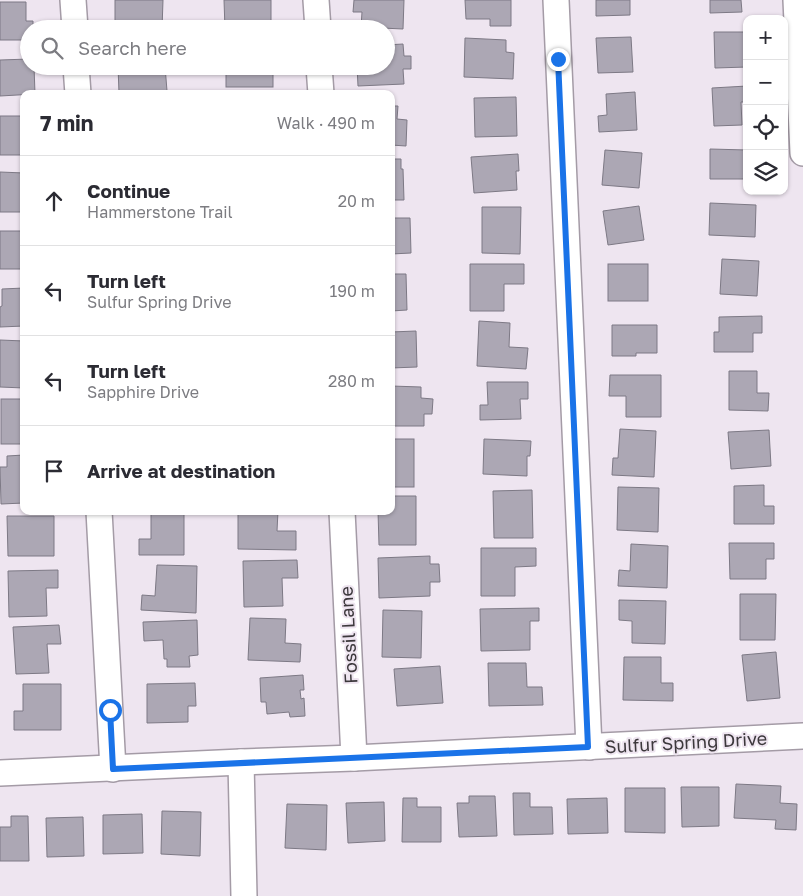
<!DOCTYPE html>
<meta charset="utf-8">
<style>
:root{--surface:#fff;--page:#f2f2f3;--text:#2b2b33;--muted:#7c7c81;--line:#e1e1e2}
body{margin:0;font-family:"Golos Text",sans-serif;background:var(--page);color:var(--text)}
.controls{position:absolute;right:15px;top:15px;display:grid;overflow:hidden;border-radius:10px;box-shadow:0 1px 4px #0004}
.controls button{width:45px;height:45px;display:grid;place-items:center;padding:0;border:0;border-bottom:1px solid var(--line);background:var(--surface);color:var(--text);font:25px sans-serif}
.stop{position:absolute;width:15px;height:15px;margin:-11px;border:4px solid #1a73e8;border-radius:50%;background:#fff}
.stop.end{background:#1a73e8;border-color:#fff;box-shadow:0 1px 5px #0008}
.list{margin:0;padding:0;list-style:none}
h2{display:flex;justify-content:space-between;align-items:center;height:65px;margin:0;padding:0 20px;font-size:21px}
h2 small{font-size:16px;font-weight:400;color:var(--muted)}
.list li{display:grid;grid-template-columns:32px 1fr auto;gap:15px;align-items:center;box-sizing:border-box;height:90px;padding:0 20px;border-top:1px solid var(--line)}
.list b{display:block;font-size:19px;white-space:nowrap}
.list p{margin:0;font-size:16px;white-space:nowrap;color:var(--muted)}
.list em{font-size:16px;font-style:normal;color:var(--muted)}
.icon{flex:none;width:28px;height:28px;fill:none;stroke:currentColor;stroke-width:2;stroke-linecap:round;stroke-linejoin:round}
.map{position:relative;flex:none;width:803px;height:896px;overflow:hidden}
.search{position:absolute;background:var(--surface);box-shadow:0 1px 4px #0004;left:20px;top:20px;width:375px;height:55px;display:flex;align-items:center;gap:12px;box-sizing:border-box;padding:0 18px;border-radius:28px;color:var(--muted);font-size:19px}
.panel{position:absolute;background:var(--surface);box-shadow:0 1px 4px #0004;left:20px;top:90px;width:375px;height:425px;border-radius:10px}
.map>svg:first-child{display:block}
</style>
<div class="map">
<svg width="803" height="896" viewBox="0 0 803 896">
<rect width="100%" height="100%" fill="#eee5f0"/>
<g fill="#aca7b4" stroke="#7d7985">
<polygon points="115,0 163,0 162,29 115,29"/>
<polygon points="224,0 271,0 271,29 225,29"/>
<polygon points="354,0 404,0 403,29 361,27 362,12 353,12"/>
<polygon points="465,0 511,0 511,26 490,26 490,19 466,19"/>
<polygon points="596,0 630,0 630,15 596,16"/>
<polygon points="710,0 741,0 742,12 710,13"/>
<polygon points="0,2 26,2 26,21 33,21 33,29 29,29 29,40 0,40"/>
<polygon points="714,32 747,32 747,67 715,68"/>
<polygon points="631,37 633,72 598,73 596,38"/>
<polygon points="465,38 506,40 506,52 514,53 513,79 464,77"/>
<polygon points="403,44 404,56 411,56 411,69 403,69 404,84 358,86 357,66 386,66 386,45"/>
<polygon points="29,59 29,66 34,66 35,94 0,96 0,60"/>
<polygon points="118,66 165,66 167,91 119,93"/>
<rect x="226" y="66" width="47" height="21"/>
<polygon points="747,86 747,102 741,102 742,125 714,126 712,88"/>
<polygon points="635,92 637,130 599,132 598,116 607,115 606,94"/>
<polygon points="516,97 517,136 475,137 474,98"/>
<polygon points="391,106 398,106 397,119 407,120 406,146 391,145"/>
<rect x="0" y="116" width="24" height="39"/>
<polygon points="710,149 747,150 747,179 710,179"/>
<polygon points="605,150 642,153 639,188 602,185"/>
<polygon points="518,154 519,171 516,171 517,190 474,193 471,157"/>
<polygon points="391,159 401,159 401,169 403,169 404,200 391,200"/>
<polygon points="0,172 24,173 24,212 0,212"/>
<polygon points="710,203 756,205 755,237 709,235"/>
<polygon points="639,206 644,240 608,245 603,211"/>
<polygon points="482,207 521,207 520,254 482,253"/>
<polygon points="391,218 410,218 411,253 391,254"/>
<rect x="0" y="231" width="24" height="38"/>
<polygon points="722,259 759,261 757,296 720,294"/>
<polygon points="470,264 524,264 524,284 504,284 504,311 470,311"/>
<rect x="608" y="264" width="40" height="37"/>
<polygon points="391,274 406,274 407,310 391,311"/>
<polygon points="24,288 24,326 0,327 0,307 2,306 2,289"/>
<polygon points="762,316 762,333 753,333 753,352 714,352 714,332 719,332 719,317"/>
<polygon points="479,321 510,323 509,347 528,348 526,369 477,366"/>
<polygon points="612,325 657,325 657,353 636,353 636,356 612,356"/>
<polygon points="416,331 417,367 391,368 391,332"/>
<polygon points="0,340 24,341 24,388 0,387"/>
<polygon points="729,371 757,371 757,393 769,393 768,411 729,410"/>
<polygon points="610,375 661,375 661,417 626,417 626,396 609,396"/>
<polygon points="487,382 528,382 528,399 520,399 521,419 480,420 480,405 488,405"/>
<polygon points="391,386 421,387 421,398 433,399 432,414 424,414 424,426 391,426"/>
<rect x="1" y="399" width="23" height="45"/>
<polygon points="620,429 656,431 654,477 612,475 613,458 618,458"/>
<polygon points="769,430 771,466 731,469 728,432"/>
<rect x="391" y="439" width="23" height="48"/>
<polygon points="484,439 531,441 530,456 527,456 527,476 483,474"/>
<polygon points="24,455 24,503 1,504 0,467 7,467 7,456"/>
<polygon points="764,485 764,506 774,506 774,524 734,524 734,486"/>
<polygon points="618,487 659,488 658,532 617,530"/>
<polygon points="532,490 533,538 494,538 493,491"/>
<polygon points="391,496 416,496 416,545 379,545 378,511 391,511"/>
<polygon points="151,511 184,511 184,555 139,555 139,539 151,539"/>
<polygon points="238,511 278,511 277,531 296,531 296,550 238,549"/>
<polygon points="7,516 54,516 54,556 8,556"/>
<polygon points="729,543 774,543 774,559 766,559 766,579 730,579"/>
<polygon points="631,544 668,546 667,588 618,586 619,570 630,571"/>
<polygon points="481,548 536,548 536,566 515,567 515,596 481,596"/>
<polygon points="430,556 430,564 439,564 440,582 430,582 430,596 379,598 378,558"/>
<polygon points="297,560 298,578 282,578 283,606 244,607 243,561"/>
<polygon points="157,565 197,566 196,613 141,610 142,595 155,596"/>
<polygon points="58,570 58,588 46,588 47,616 9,617 8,571"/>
<polygon points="740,594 776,594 775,640 740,640"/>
<polygon points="619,600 666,601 665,644 632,643 632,621 619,620"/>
<polygon points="539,608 539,621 530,621 530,650 481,651 480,609"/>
<polygon points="383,610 422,611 421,658 382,657"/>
<polygon points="250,618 286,619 285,643 301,644 300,662 248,660"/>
<polygon points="197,620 198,655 189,656 190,667 167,667 167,659 164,659 163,640 144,641 143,622"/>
<polygon points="59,625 61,644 47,644 49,673 16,674 13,627"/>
<polygon points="776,652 780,698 747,701 742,655"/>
<polygon points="624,657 661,657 661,683 673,683 673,701 623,700"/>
<polygon points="488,663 526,663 527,687 542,687 543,705 489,706"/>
<polygon points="440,666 443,703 397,706 394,669"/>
<polygon points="303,675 304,690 300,690 301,699 304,698 305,716 290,717 289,712 267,714 266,702 261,702 260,678"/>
<polygon points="195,683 196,706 188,706 188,722 147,723 147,684"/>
<polygon points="23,684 61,684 61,730 14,730 14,711 23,711"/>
<polygon points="736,784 781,786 780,803 797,804 796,830 775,829 776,820 734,818"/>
<polygon points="681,787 719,787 719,826 682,827"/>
<polygon points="625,788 665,788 665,833 625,832"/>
<polygon points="513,793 530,793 530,807 552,807 553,834 514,835"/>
<polygon points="469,796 495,796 497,836 459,837 457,803 469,803"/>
<polygon points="403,798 417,798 417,807 441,807 441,842 402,842"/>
<polygon points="607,798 608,833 568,834 567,799"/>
<polygon points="384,802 385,841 348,843 346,803"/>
<polygon points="287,804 327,805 326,850 285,848"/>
<polygon points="162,811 201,812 200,856 161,854"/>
<polygon points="142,814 143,853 103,854 103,815"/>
<polygon points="11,816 28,816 29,861 0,861 0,827 11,827"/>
<polygon points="83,817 84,856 47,857 46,818"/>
</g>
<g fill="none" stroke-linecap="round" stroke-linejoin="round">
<g stroke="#a49ba6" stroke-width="28">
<g id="minor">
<polyline points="73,0 75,29"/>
<polyline points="316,0 318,29"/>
<polyline points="556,0 589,747"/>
<polyline points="796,0 803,153"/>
<polyline points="76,66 78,94"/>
<polyline points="319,66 321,94"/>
<polyline points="99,511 113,769"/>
<polyline points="342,511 354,758"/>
<polyline points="241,762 244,896"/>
<polyline points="0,773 241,762 354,758 803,736"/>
</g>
</g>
<use href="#minor" stroke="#fff" stroke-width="25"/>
</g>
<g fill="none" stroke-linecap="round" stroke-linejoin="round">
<polyline stroke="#1a73e8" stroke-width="6" points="110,710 113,769 588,747 558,59"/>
</g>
<g text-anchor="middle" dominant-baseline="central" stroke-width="4" stroke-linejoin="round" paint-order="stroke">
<g font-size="18" fill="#3c383c" stroke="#eee5f0">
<text transform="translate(348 635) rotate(-93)">Fossil Lane</text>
<text transform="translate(686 742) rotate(-3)">Sulfur Spring Drive</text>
</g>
</g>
</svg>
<div class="controls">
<button>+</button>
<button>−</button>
<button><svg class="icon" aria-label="locate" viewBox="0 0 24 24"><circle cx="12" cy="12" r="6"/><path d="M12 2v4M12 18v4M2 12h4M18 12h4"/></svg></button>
<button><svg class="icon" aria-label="layers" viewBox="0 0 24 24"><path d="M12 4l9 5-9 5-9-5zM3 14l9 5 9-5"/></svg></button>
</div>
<div class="stop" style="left:110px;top:710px"></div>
<div class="stop end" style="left:558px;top:59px"></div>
<div class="search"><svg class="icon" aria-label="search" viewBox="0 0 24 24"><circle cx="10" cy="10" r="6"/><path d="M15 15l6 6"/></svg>Search here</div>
<section class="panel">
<h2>7 min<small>Walk · 490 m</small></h2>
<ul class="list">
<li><svg class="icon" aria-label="ahead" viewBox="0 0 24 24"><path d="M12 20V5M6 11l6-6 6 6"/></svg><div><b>Continue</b><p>Hammerstone Trail</p></div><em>20 m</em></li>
<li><svg class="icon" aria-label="left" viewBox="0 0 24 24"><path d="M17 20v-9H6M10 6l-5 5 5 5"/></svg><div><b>Turn left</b><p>Sulfur Spring Drive</p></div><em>190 m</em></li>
<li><svg class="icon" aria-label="left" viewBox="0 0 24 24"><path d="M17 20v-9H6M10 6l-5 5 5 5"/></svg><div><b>Turn left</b><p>Sapphire Drive</p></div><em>280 m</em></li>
<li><svg class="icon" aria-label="arrive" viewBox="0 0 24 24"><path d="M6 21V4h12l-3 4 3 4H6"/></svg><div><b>Arrive at destination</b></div></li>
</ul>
</section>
</div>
